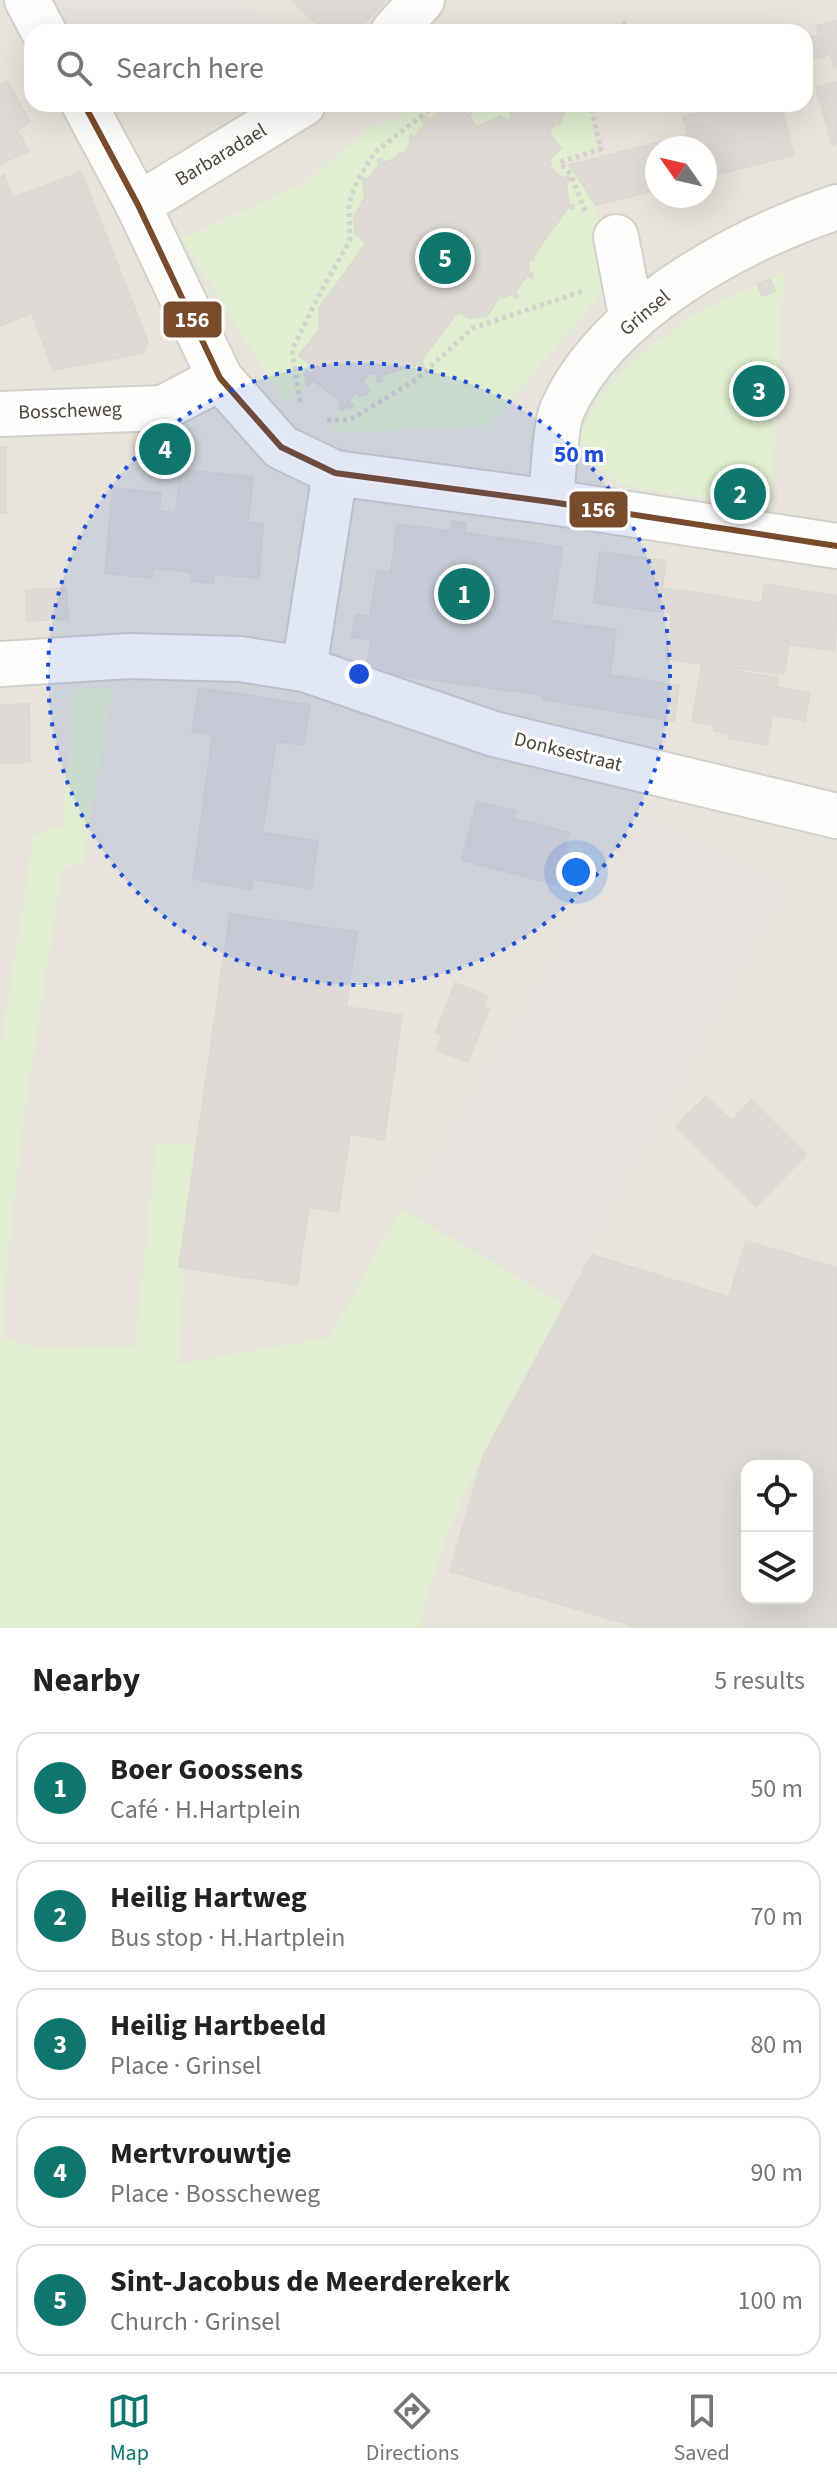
<!DOCTYPE html>
<meta charset="utf-8">
<style>
:root{--surface:#fff;--page:#f6f6f6;--text:#222;--muted:#767676;--line:#e0e0e0;--accent:#0f766e}
body{margin:0;font-family:"Source Sans 3",sans-serif;background:var(--page);color:var(--text)}
.controls{position:absolute;right:24px;bottom:24px;display:grid;overflow:hidden;border-radius:16px;box-shadow:0 8px 32px #0002}
.controls button{width:72px;height:72px;display:grid;place-items:center;padding:0;border:0;border-bottom:2px solid var(--line);background:var(--surface);color:var(--text);font:40px sans-serif}
.compass{position:absolute;left:645px;top:136px;width:72px;height:72px;border-radius:50%;background:var(--surface);box-shadow:0 8px 32px #0002;rotate:304deg}
.you{position:absolute;left:576px;top:872px;width:28px;height:28px;margin:-20px;border:6px solid #fff;border-radius:50%;background:#1a73e8;box-shadow:0 0 0 12px #1a73e833}
.badge{display:grid;place-items:center;width:52px;height:52px;border-radius:50%;background:var(--accent);color:#fff;font-size:26px;font-weight:700}
.pin{position:absolute;translate:-50% -50%;border:4px solid #fff;box-shadow:0 2px 8px #0006}
.list{margin:0;padding:0;list-style:none}
h2{display:flex;justify-content:space-between;align-items:center;height:104px;margin:0;padding:0 32px;font-size:34px}
h2 small{font-size:26px;font-weight:400;color:var(--muted)}
.list li{display:grid;grid-template-columns:52px 1fr auto;gap:24px;align-items:center;box-sizing:border-box;height:112px;margin:0 16px 16px;padding:0 16px;border:2px solid var(--line);border-radius:24px}
.list b{display:block;font-size:30px;white-space:nowrap}
.list p{margin:0;font-size:26px;white-space:nowrap;color:var(--muted)}
.list em{font-size:26px;font-style:normal;color:var(--muted)}
.icon{flex:none;width:44px;height:44px;fill:none;stroke:currentColor;stroke-width:2;stroke-linecap:round;stroke-linejoin:round}
.map{position:relative;flex:none;width:837px;height:1628px;overflow:hidden}
.search{position:absolute;background:var(--surface);box-shadow:0 8px 32px #0002;left:24px;right:24px;top:24px;height:88px;display:flex;align-items:center;gap:20px;box-sizing:border-box;padding:0 28px;border-radius:24px;color:var(--muted);font-size:30px}
.sheet{height:744px;background:var(--surface)}
nav{display:flex;justify-content:space-around;align-items:center;box-sizing:border-box;height:112px;border-top:2px solid var(--line);background:var(--surface);font-size:22px;color:var(--muted)}
nav a{display:grid;justify-items:center;gap:4px}
nav .on{color:var(--accent)}
.map>svg:first-child{display:block}
</style>
<div class="map">
<svg width="837" height="1628" viewBox="0 0 837 1628">
<rect width="100%" height="100%" fill="#f4f2ee"/>
<path fill="#e7e4dc" fill-rule="evenodd" d="M0,0H837V1628H401L178,1364L0,1362ZM32,32H805V104H32ZM657,148H705V196H657ZM747,1466H807V1598H747Z"/>
<g fill="#e1eecf">
<polygon points="435,104 508,104 511,106 511,120 506,120 501,116 476,127 469,116 473,111 470,108 465,113 447,107 429,120 425,117 422,120 425,124 414,138 411,136 409,139 412,142 403,154 399,153 396,158 384,163 382,158 378,160 379,165 368,179 363,178 365,200 362,200 362,204 354,217 355,234 363,238 362,239 366,244 319,308 320,330 299,355 317,368 312,374 307,371 304,374 308,378 309,386 284,402 181,238 304,184 372,126"/>
<polygon points="571,104 590,104 597,148 566,163 594,201 611,283 487,427 332,433 339,408 343,410 346,406 350,409 353,405 348,402 355,392 360,396 366,395 369,391 368,385 363,381 370,372 376,375 378,382 382,381 381,375 419,364 420,368 424,368 422,359 458,312 469,318 487,316 498,299 512,294 515,298 518,296 515,292 527,276 532,278 533,274 528,273 529,259 534,259 533,256 568,208 573,209 574,206 569,205 566,182 570,179 568,177 564,179 549,167 552,163 548,160 561,149 549,133 557,122 562,121 560,119 568,107 570,109"/>
<polygon points="784,272 771,510 622,485 584,457 581,435 596,400 635,359 690,318"/>
<path d="M113,688L83,862L62,869L23,1123L2,1310L3,1338L37,1348L135,1347L156,1143L193,1144L178,1364L330,1337L401,1208L563,1304C510,1408 442,1512 420,1628H0V1051L34,836L63,825L74,689Z"/>
</g>
<g fill="#e6e3df">
<polygon points="48,0 247,0 281,32 66,32"/>
<polygon points="637,808 792,889 563,1304 401,1208"/>
</g>
<g fill="#dedbd6" stroke="#dcd9d4" stroke-width="2">
<polygon points="292,0 386,0 356,32 325,32"/>
<polygon points="837,20 837,66 834,67 831,54 814,59 808,38 819,35 817,26"/>
<polygon points="7,81 30,122 17,130 29,151 0,164 0,85"/>
<polygon points="837,82 837,143 832,145 816,87"/>
<polygon points="508,104 573,105 570,109 568,107 560,119 562,120 559,124 557,122 549,133 561,149 548,160 552,163 549,167 564,179 568,176 571,180 566,182 569,205 574,205 573,209 568,208 533,256 534,260 529,259 528,273 533,274 532,278 527,276 515,292 518,296 515,298 512,294 498,299 487,316 469,318 458,312 422,359 424,368 420,369 419,364 381,375 382,381 378,382 376,375 370,372 363,381 369,390 366,395 360,396 355,392 348,402 354,405 350,409 346,406 343,410 339,408 342,402 313,380 309,386 305,383 308,378 304,375 306,371 312,374 317,368 300,357 299,355 320,330 319,308 366,244 361,239 363,238 355,234 354,216 362,204 362,200 365,200 363,178 368,179 379,165 377,160 382,158 384,163 396,158 399,152 403,154 412,142 409,139 411,135 414,138 425,124 421,120 425,116 429,120 447,107 465,113 470,108 473,111 469,116 476,127 501,116 506,120 511,120 511,106"/>
<polygon points="717,104 781,104 794,155 705,177 705,148 657,148 657,190 596,205 570,165 688,135 683,117 718,108"/>
<polygon points="81,172 148,342 143,353 53,370 32,313 0,326 0,177 4,175 13,198"/>
<polygon points="770,279 775,291 762,296 758,284"/>
<rect x="0" y="447" width="6" height="66"/>
<polygon points="180,470 253,477 248,522 263,524 259,578 214,574 213,583 191,581 192,572 153,568 152,578 105,573 113,488 161,493 159,511 176,513"/>
<polygon points="452,521 466,523 464,533 562,547 551,620 581,625 569,704 543,699 544,695 366,671 371,640 352,637 356,615 370,617 377,571 391,573 397,524 450,531"/>
<polygon points="600,552 666,561 662,588 699,593 688,662 666,659 672,613 594,603"/>
<polygon points="765,584 803,591 800,616 792,615 788,641 773,639 771,654 754,651"/>
<polygon points="66,588 68,619 27,621 26,590"/>
<polygon points="803,591 837,596 835,651 789,644 787,656 771,654 773,639 788,641 792,615 800,616"/>
<polygon points="699,593 718,596 711,644 787,656 784,674 688,662"/>
<polygon points="718,596 739,600 732,648 711,644"/>
<polygon points="739,600 762,603 754,651 732,648"/>
<polygon points="581,625 616,630 610,675 679,686 674,721 569,704"/>
<polygon points="702,665 778,678 777,687 810,693 805,721 772,715 767,745 729,738 730,734 714,731 715,725 692,721"/>
<polygon points="199,688 310,705 303,745 276,741 262,833 318,841 311,888 252,879 252,889 193,879 213,734 192,731"/>
<polygon points="29,704 30,762 0,763 0,705"/>
<polygon points="477,802 515,811 513,818 569,833 555,884 462,860"/>
<polygon points="230,914 357,932 346,1007 402,1015 384,1140 350,1134 338,1212 309,1207 297,1285 179,1267"/>
<polygon points="455,983 488,996 483,1007 489,1009 468,1062 436,1050 442,1035 436,1033"/>
<polygon points="706,1097 732,1121 751,1100 806,1155 756,1206 676,1126"/>
<polygon points="746,1241 837,1268 837,1476 525,1380 592,1255 729,1297"/>
<polygon points="525,1380 806,1466 747,1466 747,1598 807,1598 807,1466 837,1476 837,1628 640,1628 450,1571 484,1455"/>
</g>
<g fill="none" stroke-linecap="round" stroke-linejoin="round">
<g stroke="#d2d0cb" stroke-width="48">
<g id="minor">
<polyline points="27,0 44,32"/>
<polyline points="393,32 422,0"/>
<polyline points="84,104 138,205 220,378 281,447 335,473 551,502 837,546"/>
<polyline points="138,205 303,104"/>
<polyline points="616,237 632,320"/>
<polyline points="0,414 163,408 220,378"/>
<path d="M551,502C553,481 555,427 562,410C606,311 738,240 837,207"/>
<polyline points="0,664 129,656 240,659 304,669 494,734 837,816"/>
<polyline points="304,669 335,473"/>
</g>
</g>
<g stroke="#d3d2cc" stroke-width="5" stroke-dasharray="4 4" stroke-linecap="butt">
<polyline points="600,32 629,22"/>
<polyline points="585,211 571,175 560,162 601,149 590,104"/>
<polyline points="300,402 292,350 319,295 350,240 349,204 357,181 374,153 429,110 448,104"/>
<polyline points="327,420 350,420 417,379 473,328 583,291"/>
</g>
<use href="#minor" stroke="#fdfdfc" stroke-width="44"/>
<g stroke="#fff" stroke-width="12">
<polyline id="bus-1" points="84,104 138,205 220,378 281,447 335,473 551,502 837,546"/>
</g>
<use href="#bus-1" stroke="#7a4b2a" stroke-width="6"/>
</g>
<circle cx="359" cy="674" r="311" fill="#1d4ed8" fill-opacity=".12"/>
<circle fill="none" stroke="#1d4ed8" stroke-width="4" stroke-dasharray="4 8" cx="359" cy="674" r="311"/>
<g text-anchor="middle" dominant-baseline="central" stroke-width="6" stroke-linejoin="round" paint-order="stroke">
<g font-size="20" fill="#4b4439" stroke="#fff">
<text transform="translate(221 155) rotate(-31)">Barbaradael</text>
<text transform="translate(645 313) rotate(-40)">Grinsel</text>
<text transform="translate(70 411) rotate(-2)">Bosscheweg</text>
<text transform="translate(568 752) rotate(14)">Donksestraat</text>
</g>
</g>
<circle cx="359" cy="674" r="12" fill="#1d4ed8" stroke="#fff" stroke-width="4"/>
<g font-size="24" text-anchor="middle" font-weight="bold" fill="#1d4ed8" stroke="#fff" stroke-width="6" stroke-linejoin="round" paint-order="stroke">
<text x="579" y="462">50 m</text>
</g>
<g stroke="#fff" stroke-width="3">
<rect x="162" y="300" width="61" height="39" rx="8" fill="#7a4b2a"/>
<rect x="568" y="490" width="61" height="39" rx="8" fill="#7a4b2a"/>
</g>
<g font-size="22" text-anchor="middle" font-weight="bold" fill="#fff">
<text x="192" y="327">156</text>
<text x="598" y="517">156</text>
</g>
</svg>
<div class="controls">
<button><svg class="icon" aria-label="locate" viewBox="0 0 24 24"><circle cx="12" cy="12" r="6"/><path d="M12 2v4M12 18v4M2 12h4M18 12h4"/></svg></button>
<button><svg class="icon" aria-label="layers" viewBox="0 0 24 24"><path d="M12 4l9 5-9 5-9-5zM3 14l9 5 9-5"/></svg></button>
</div>
<svg class="compass" viewBox="-18 -18 36 36"><path d="M0-13l5 13h-10z" fill="#e53935"/><path d="M0 13l5-13h-10z" fill="#767676"/></svg>
<div class="you"></div>
<div class="pin badge" style="left:464px;top:594px">1</div>
<div class="pin badge" style="left:740px;top:494px">2</div>
<div class="pin badge" style="left:759px;top:391px">3</div>
<div class="pin badge" style="left:165px;top:449px">4</div>
<div class="pin badge" style="left:445px;top:258px">5</div>
<div class="search"><svg class="icon" aria-label="search" viewBox="0 0 24 24"><circle cx="10" cy="10" r="6"/><path d="M15 15l6 6"/></svg>Search here</div>
</div>
<section class="sheet">
<h2>Nearby<small>5 results</small></h2>
<ul class="list">
<li><span class="badge">1</span><div><b>Boer Goossens</b><p>Café · H.Hartplein</p></div><em>50 m</em></li>
<li><span class="badge">2</span><div><b>Heilig Hartweg</b><p>Bus stop · H.Hartplein</p></div><em>70 m</em></li>
<li><span class="badge">3</span><div><b>Heilig Hartbeeld</b><p>Place · Grinsel</p></div><em>80 m</em></li>
<li><span class="badge">4</span><div><b>Mertvrouwtje</b><p>Place · Bosscheweg</p></div><em>90 m</em></li>
<li><span class="badge">5</span><div><b>Sint-Jacobus de Meerderekerk</b><p>Church · Grinsel</p></div><em>100 m</em></li>
</ul>
</section>
<nav>
<a class="on"><svg class="icon" aria-label="map" viewBox="0 0 24 24"><path d="M3 6l6-2 6 2 6-2v14l-6 2-6-2-6 2zM9 4v14M15 6v14"/></svg>Map</a>
<a><svg class="icon" aria-label="directions" viewBox="0 0 24 24"><path d="M12 3l9 9-9 9-9-9zM9 14v-3h6M13 9l2 2-2 2"/></svg>Directions</a>
<a><svg class="icon" aria-label="saved" viewBox="0 0 24 24"><path d="M7 4h10v16l-5-4-5 4z"/></svg>Saved</a>
</nav>
